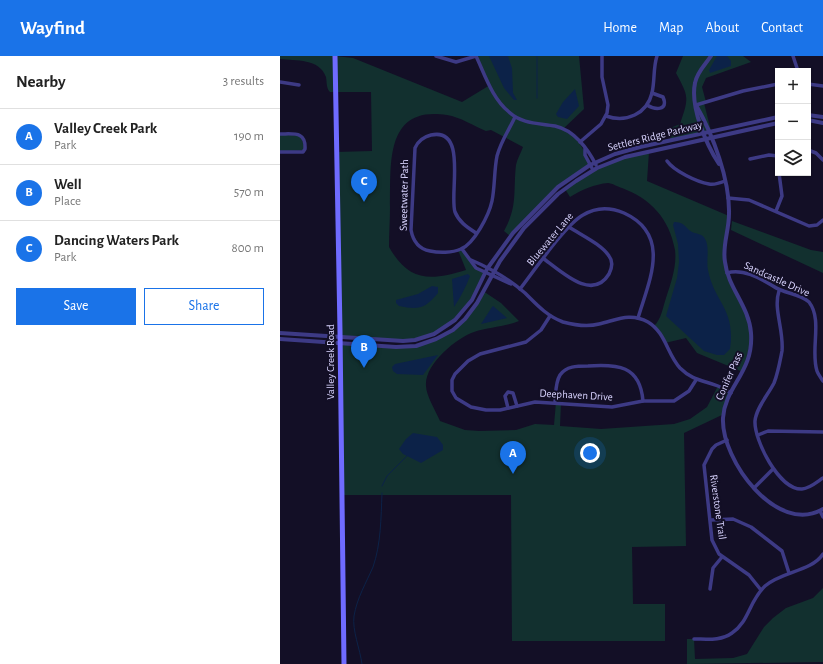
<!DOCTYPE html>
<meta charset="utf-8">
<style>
:root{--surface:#fff;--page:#f2f2f2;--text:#222;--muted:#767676;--line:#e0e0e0;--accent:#1a73e8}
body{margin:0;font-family:"Alegreya Sans",sans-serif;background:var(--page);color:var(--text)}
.controls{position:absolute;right:12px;top:12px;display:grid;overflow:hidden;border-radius:0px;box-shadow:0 1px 3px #0004}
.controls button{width:36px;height:36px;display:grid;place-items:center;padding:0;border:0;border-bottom:1px solid var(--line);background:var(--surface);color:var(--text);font:20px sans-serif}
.you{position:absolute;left:310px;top:397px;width:14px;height:14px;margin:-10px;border:3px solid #fff;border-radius:50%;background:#1a73e8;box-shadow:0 0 0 6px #1a73e833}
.badge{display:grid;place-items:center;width:26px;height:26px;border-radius:50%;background:var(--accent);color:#fff;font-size:13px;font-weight:700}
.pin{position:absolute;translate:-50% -33px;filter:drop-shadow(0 1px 2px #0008)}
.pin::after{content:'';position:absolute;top:21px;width:14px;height:12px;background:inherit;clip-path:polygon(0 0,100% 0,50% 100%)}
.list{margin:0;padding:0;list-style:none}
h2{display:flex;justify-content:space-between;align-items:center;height:52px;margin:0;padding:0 16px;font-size:17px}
h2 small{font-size:13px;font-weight:400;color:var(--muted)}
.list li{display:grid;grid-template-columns:26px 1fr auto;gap:12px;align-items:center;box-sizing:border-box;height:56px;padding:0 16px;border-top:1px solid var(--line)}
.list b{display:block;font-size:15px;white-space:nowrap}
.list p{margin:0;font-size:13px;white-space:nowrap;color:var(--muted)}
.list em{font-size:13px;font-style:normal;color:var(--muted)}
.actions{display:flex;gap:8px;padding:12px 16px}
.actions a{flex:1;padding:9px 0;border:1px solid var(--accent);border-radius:0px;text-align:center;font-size:14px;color:var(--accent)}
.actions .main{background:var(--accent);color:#fff}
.icon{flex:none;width:22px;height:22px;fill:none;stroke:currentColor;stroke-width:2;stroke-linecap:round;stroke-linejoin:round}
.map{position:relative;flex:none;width:543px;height:608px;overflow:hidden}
header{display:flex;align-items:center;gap:24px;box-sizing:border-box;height:56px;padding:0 20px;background:var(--accent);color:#fff}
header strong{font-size:19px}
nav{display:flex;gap:22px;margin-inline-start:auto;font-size:14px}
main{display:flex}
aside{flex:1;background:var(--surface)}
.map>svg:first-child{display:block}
</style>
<header>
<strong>Wayfind</strong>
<nav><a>Home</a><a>Map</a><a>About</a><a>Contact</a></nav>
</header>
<main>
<aside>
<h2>Nearby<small>3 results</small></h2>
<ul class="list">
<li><span class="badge">A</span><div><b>Valley Creek Park</b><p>Park</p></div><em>190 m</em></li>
<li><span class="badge">B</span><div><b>Well</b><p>Place</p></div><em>570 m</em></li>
<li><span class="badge">C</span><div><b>Dancing Waters Park</b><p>Park</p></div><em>800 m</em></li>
</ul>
<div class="actions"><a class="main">Save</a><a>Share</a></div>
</aside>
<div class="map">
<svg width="543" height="608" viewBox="0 0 543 608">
<rect width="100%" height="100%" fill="#130f26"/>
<g fill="#12302f">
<path d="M0,0H55L73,2L182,46L210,29L196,0H299L304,53L283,73C298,82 304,92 310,109L278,131L230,180L224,175C238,150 233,135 236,109C237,103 241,97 243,91L211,74L206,75C194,70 180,61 167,59C104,49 111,109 110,151C110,164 109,177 109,191C129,226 150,225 186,214L178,194L182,193L193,209L205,217L192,244L165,272L135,284L60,281L56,96L92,95L91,36H50C46,32 47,26 46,21C39,2 16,5 0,3Z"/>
<path d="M403,0H463L471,6L426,22L422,31L426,46L424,47L431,75L390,84L388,73L400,68C409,42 409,41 396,17Z"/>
<polygon points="0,78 21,80 25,94 0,96"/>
<path d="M369,96L367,125L449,160L445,188L446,214L465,252L471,283L463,316L417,297L406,282L385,287L374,270C381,264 383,251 386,242C391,227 397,210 395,194C389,162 371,143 342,132C338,131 332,127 328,127C315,128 301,134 290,141L285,133L317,112L345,101Z"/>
<polygon points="452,165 531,194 543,196 543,217 451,174"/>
<path d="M203,235L221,247L239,265C225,271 209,271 194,276C176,282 144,309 146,330C146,339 156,356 160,365L185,374L199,375L236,374L255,368L274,369L276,346L281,347L280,370L321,373L394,368L410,363L427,351L438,330L451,337L444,358L404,377L406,490L352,491L353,548H385V585H232L231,439H61L60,287L130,291L168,277L185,263Z"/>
<polygon points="543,532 543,606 407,608 407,583 414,583 415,603 453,602 467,598 484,571 493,562 506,552 533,542"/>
</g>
<g fill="#0c2248">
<polygon points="209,0 228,0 232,12 233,37 237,44 234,44 224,32"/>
<polygon points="437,0 447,0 451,5 451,10 430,17 429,14"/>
<polygon points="295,33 299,50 287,63 278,61 276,58 283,46"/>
<path d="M394,166C405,166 405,172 412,176C417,178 423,178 425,183C430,191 426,205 428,214C434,246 456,253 450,293L444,299H437L424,295L386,260L397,222L399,206L398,188L393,169Z"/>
<path d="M188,218L190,220C186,231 180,242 174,251L172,223Z"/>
<path d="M152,230L158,231V237C145,253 138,254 119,250L116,247V244L138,238Z"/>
<polygon points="213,250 227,262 201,268 212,251"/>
<polygon points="158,299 143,319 117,318 113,315 112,311 115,308"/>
<polygon points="133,377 157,381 163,389 163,394 141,407 123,398 119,393 126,383"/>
</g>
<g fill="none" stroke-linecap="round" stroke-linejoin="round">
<g stroke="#0c2248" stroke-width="1">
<polyline points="257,42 257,0"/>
<polyline points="102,430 107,420 128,399"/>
<path d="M82,608C80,593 72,574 74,560C77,542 86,527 93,511C101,488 101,462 102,437"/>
</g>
<g stroke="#3d3a85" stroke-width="3.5">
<polyline points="156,0 176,6 196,0"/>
<path d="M196,0C205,19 212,42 229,56C242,68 258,67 275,70C294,74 308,93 316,109"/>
<polyline points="513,0 518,15"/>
<polyline points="0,26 19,29"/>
<polyline points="528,28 543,30"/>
<path d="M367,49C375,54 389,55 383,41L372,37"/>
<polyline points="416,49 463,35 498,28"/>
<path d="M326,60C346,67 367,58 372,37C375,24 373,12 377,0"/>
<path d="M0,78C14,78 26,75 25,93L23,96H0"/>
<polyline points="300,86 321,68 327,57 328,49 322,21 322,0"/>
<polyline points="305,93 305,99 313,114"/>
<polyline points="528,94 536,97 543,104"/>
<polyline points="470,103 489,99 498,100"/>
<path d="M387,105C394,115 417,126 429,128C434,129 440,127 445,125"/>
<polyline points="448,142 469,144 529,170 537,169 543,164"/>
<polyline points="496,155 502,140 499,117"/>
<path d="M196,177C187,171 179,166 175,156C169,138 188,71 151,79C143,81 138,85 135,92L131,174C133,185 139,193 150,195C159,197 172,197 181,193C194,188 209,159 212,145C215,130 214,115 217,100C221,85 229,74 235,61"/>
<polyline points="182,193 196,212 231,228"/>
<path d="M264,203C281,215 312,246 329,218C332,212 333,205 329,200C321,188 301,179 289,171"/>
<path d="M191,204C210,212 230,224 245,237C257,249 267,260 283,266C294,269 308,271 319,268C337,264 350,256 368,266C386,277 387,298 400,312C413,325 423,324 438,330C443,332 447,335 451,337"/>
<path d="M447,217C462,212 480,222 493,230C504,238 519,237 529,246C543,264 530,294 537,315C538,318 541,322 543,325"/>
<path d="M240,233C254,215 285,169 303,159C316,151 330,151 344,157C392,179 369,225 358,262"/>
<path d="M499,235C493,253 504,274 502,295C500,305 498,317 494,327C488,339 476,352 475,365C474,384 499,434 522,433C529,433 537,426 543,422"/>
<polyline points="270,260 261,274 246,286 200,298 188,305 175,318 172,324 172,335 176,342 191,351 206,354 220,354 255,346 332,351 363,345 394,345 409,335 416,324"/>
<path d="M275,346C276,338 275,327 280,319C286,310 297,310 308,310C337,308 360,309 363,345"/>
<polyline points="228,352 225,340 228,336 233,337 237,350"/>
<polyline points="478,379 488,375 543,376"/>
<polyline points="447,384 436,389 432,393 424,409 432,484 439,498 469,519 481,534"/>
<polyline points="474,432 493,413"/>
<polyline points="540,455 543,461"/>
<polyline points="431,464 453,463 471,471 502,495 509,517"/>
<polyline points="430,533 433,512 442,501"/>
<path d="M414,583C427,583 441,585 452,577C469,566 469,545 485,530C502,515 531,516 543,498"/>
</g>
<g stroke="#3d3a85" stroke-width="4">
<path d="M431,0C425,9 417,16 415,27C410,51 426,88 439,108"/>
<path d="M416,49C433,79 450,124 449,158C449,175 442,190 445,206C448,232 469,250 471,277C474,316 445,330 443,362C441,404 497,480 543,453"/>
<polyline points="528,59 543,61"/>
<polyline points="528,64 543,67"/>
<polyline points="0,277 123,285 135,284 154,278 175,264 192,244 207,213 233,177 278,131 310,109 335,98 360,91 498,61"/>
<polyline points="0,283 116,291 136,290 156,283 173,274 185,263 197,247 220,205 244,172 278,138 296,125 317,112 345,101 498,67"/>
</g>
<polyline stroke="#6f6bff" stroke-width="5" points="55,0 60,275 64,608"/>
</g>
<g text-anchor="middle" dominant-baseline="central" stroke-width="4" stroke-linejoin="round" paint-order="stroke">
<g font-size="11" fill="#d9d4ff" stroke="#130f26">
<text transform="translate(375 80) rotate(-14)">Settlers Ridge Parkway</text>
<text transform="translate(124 139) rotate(-89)">Sweetwater Path</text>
<text transform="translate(270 183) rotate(-50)">Bluewater Lane</text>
<text transform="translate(497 223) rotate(24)">Sandcastle Drive</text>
<text transform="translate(50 306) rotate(-90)">Valley Creek Road</text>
<text transform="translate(449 320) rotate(-66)">Conifer Pass</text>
<text transform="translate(296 339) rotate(3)">Deephaven Drive</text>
<text transform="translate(438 451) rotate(82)">Riverstone Trail</text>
</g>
</g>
</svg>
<div class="controls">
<button>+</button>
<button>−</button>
<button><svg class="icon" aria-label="layers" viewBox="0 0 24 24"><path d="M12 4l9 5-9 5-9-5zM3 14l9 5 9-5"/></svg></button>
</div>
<div class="you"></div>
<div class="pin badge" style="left:233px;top:418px">A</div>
<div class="pin badge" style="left:84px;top:312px">B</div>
<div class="pin badge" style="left:84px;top:146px">C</div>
</div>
</main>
